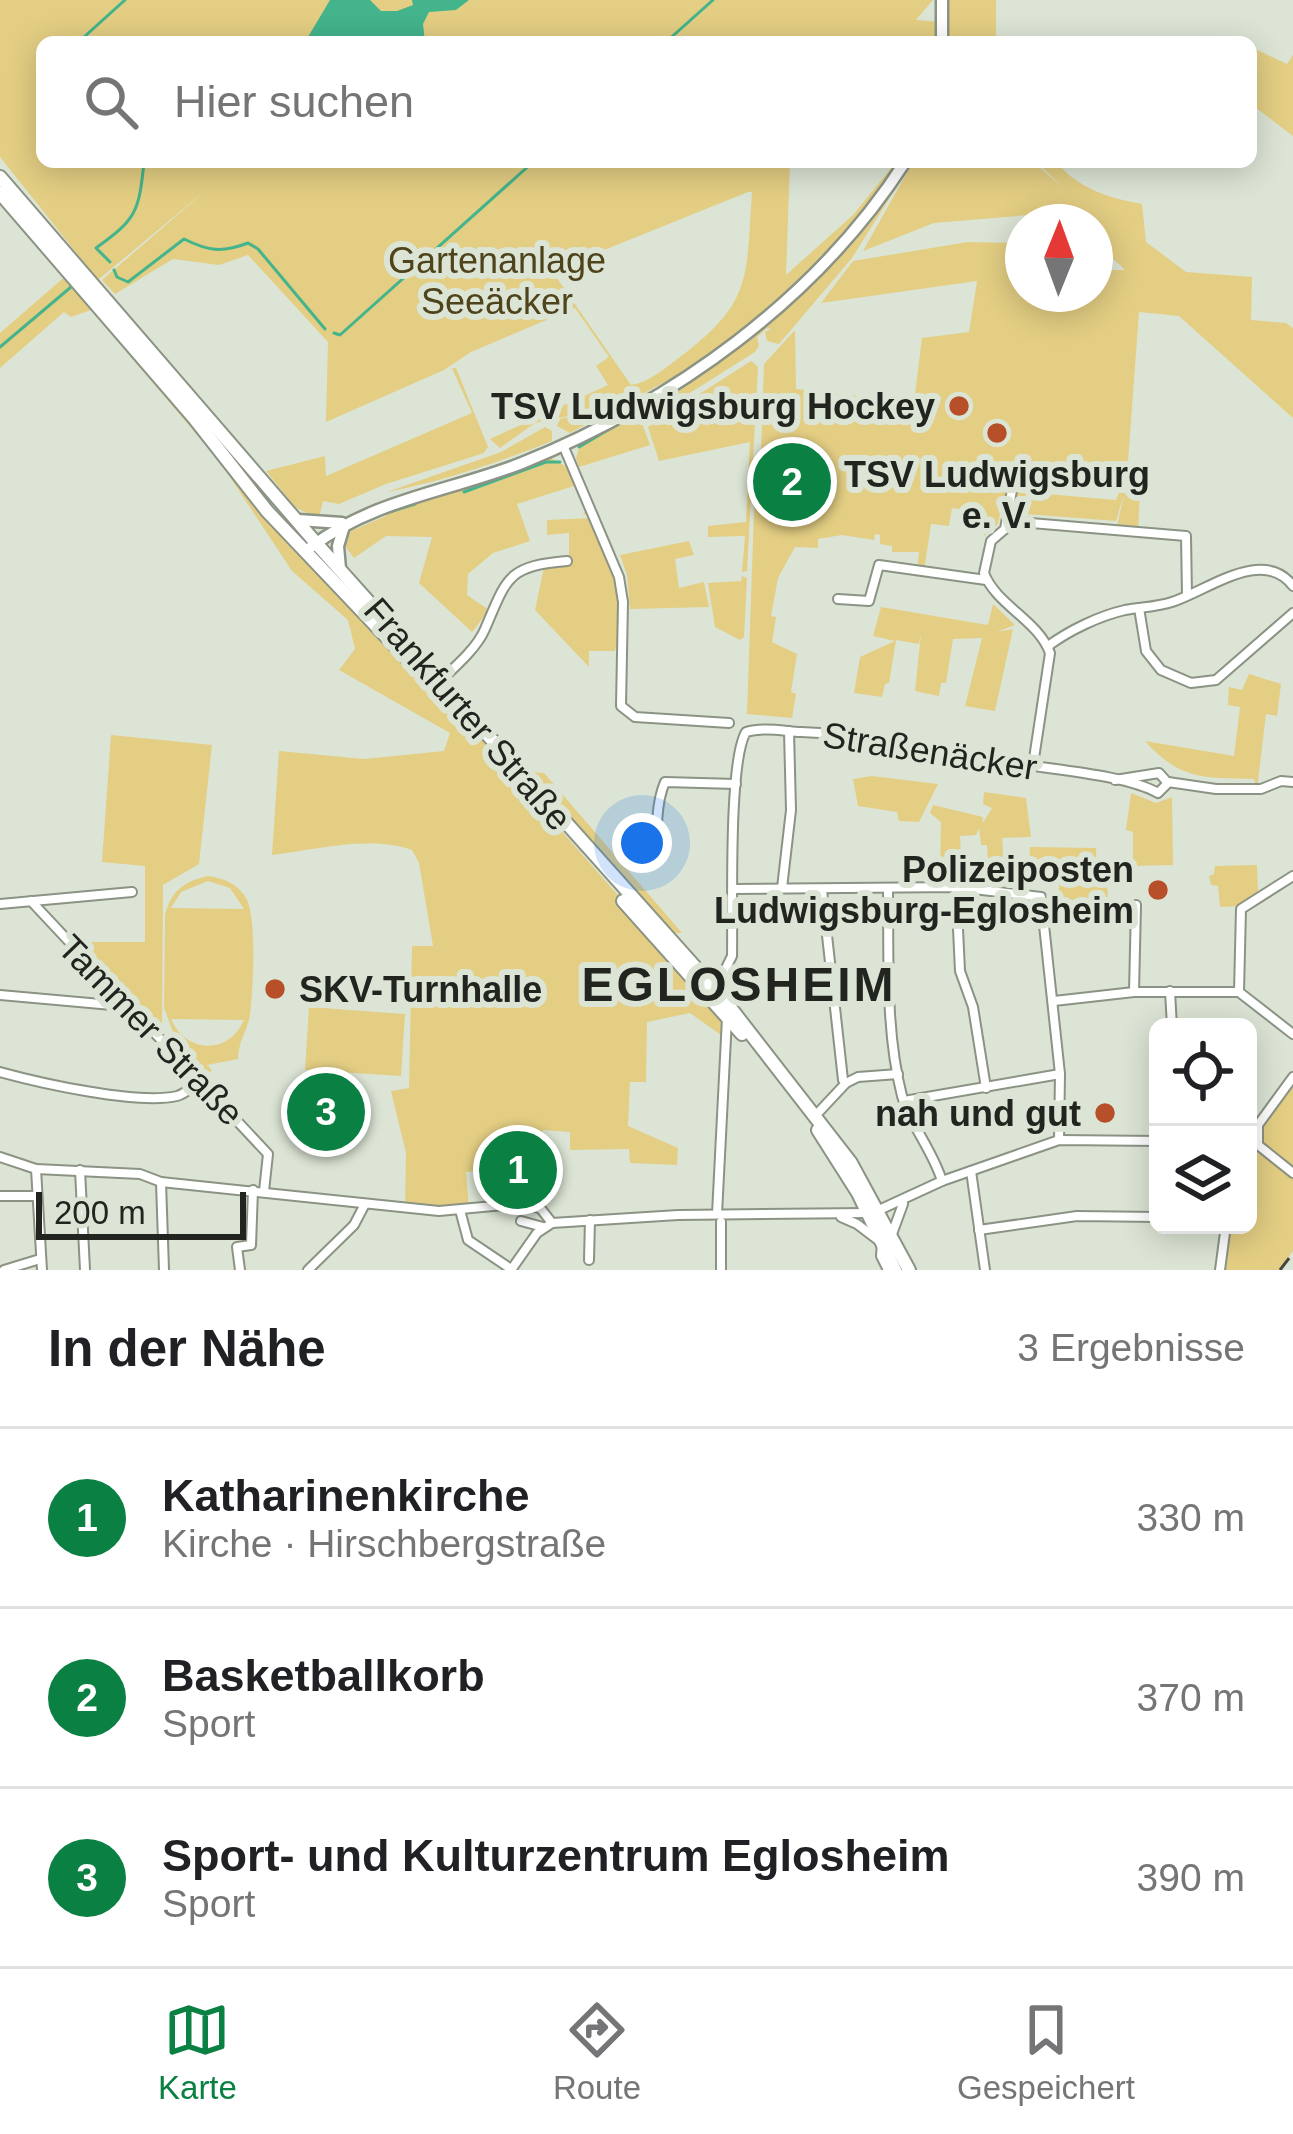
<!DOCTYPE html>
<html lang="de">
<meta charset="utf-8">
<style>
:root{--surface:#fff;--page:#f2f2f2;--text:#202124;--muted:#757577;--line:#e0e0e0;--accent:#0b8043}
body{margin:0;font-family:Arial,sans-serif;background:var(--page);color:var(--text)}
.controls{position:absolute;right:36px;bottom:36px;display:grid;overflow:hidden;border-radius:18px;box-shadow:0 6px 30px #0003}
.controls button{width:108px;height:108px;display:grid;place-items:center;padding:0;border:0;border-bottom:3px solid var(--line);background:var(--surface);color:var(--text);font:60px sans-serif}
.compass{position:absolute;left:1005px;top:204px;width:108px;height:108px;border-radius:50%;background:var(--surface);box-shadow:0 6px 30px #0003;rotate:1deg}
.scale{position:absolute;left:36px;bottom:30px;width:210px;box-sizing:border-box;padding-left:12px;border:6px solid #21241f;border-top:0;font-size:33px;line-height:42px;white-space:nowrap;color:#21241f;-webkit-text-stroke:9px #dce5d5;paint-order:stroke}
.you{position:absolute;left:642px;top:843px;width:42px;height:42px;margin:-30px;border:9px solid #fff;border-radius:50%;background:#1a73e8;box-shadow:0 0 0 18px #1a73e833}
.badge{display:grid;place-items:center;width:78px;height:78px;border-radius:50%;background:var(--accent);color:#fff;font-size:39px;font-weight:700}
.pin{position:absolute;translate:-50% -50%;border:6px solid #fff;box-shadow:0 3px 12px #0006}
.list{margin:0;padding:0;list-style:none}
h2{display:flex;justify-content:space-between;align-items:center;height:156px;margin:0;padding:0 48px;font-size:51px}
h2 small{font-size:39px;font-weight:400;color:var(--muted)}
.list li{display:grid;grid-template-columns:78px 1fr auto;gap:36px;align-items:center;box-sizing:border-box;height:180px;padding:0 48px;border-top:3px solid var(--line)}
.list b{display:block;font-size:45px;white-space:nowrap}
.list p{margin:0;font-size:39px;white-space:nowrap;color:var(--muted)}
.list em{font-size:39px;font-style:normal;color:var(--muted)}
.icon{flex:none;width:66px;height:66px;fill:none;stroke:currentColor;stroke-width:2;stroke-linecap:round;stroke-linejoin:round}
.map{position:relative;flex:none;width:1293px;height:1270px;overflow:hidden}
.search{position:absolute;background:var(--surface);box-shadow:0 6px 30px #0003;left:36px;right:36px;top:36px;height:132px;display:flex;align-items:center;gap:30px;box-sizing:border-box;padding:0 42px;border-radius:18px;color:var(--muted);font-size:45px}
.sheet{height:696px;background:var(--surface)}
nav{display:flex;justify-content:space-around;align-items:center;box-sizing:border-box;height:168px;border-top:3px solid var(--line);background:var(--surface);font-size:33px;color:var(--muted)}
nav a{display:grid;justify-items:center;gap:6px}
nav .on{color:var(--accent)}
.map>svg:first-child{display:block}
</style>
<div class="map">
<svg width="1293" height="1270" viewBox="0 0 1293 1270">
<rect width="100%" height="100%" fill="#dce5d5"/>
<g fill="#e3ce83" fill-rule="evenodd">
<path d="M0,0H933L916,20L943,22L942,42H42V162H790L786,275L853,215L896,162H905L824,264L761,315L687,370L570,433L557,426L560,419L588,412L535,423L500,448L490,439L608,385L596,366L609,357L575,308L471,352L444,370L326,422L328,342L248,255L219,265L173,259L115,294L102,280L211,186L98,280L0,157ZM748,192H752C746,278 753,302 680,357C665,368 650,382 631,385L552,271Z"/>
<polygon points="947,0 996,0 996,42 948,42"/>
<polygon points="1251,47 1287,64 1293,55 1293,136 1251,104"/>
<path d="M913,162H1034L1064,189L1037,162H1056C1079,189 1109,198 1142,204L1146,242L1186,272L1252,277L1251,320L1286,323L1293,328V418L1179,316L1139,312L1126,489L1140,491L1138,532L1116,531L1124,494L1116,521L1013,513L1017,482L1024,483V492L1116,500L1119,492L1125,493V490L1014,479L1009,510H1001L998,524L984,536L987,513L952,508L949,526L931,524L924,571L917,570L919,552H892V546L880,544V535L875,534L874,540L842,535L818,539V548L795,547L778,578L771,616L776,617L772,642L797,654L791,692L796,694L792,718L747,714L756,454L799,457L761,452L764,364L795,330L796,389L914,402L922,338L969,332L977,281L821,303L853,261L968,242L1014,243L1023,262V294H1095V270H1125L1095,241V222H1075L1063,208L1064,212L934,223L863,251Z"/>
<path d="M894,191L852,258L779,344L767,341L765,332L771,329L767,328L757,337L759,346L755,352L642,423L650,445L579,467L576,458L580,445C705,378 802,299 894,191Z"/>
<path d="M68,274L247,487L404,652L726,1018L721,1035L690,1013L647,1022L646,1082H630L628,1126L678,1148L677,1165L630,1163L629,1149L570,1150V1132L543,1130L541,1152L518,1154V1161L492,1164L490,1183L476,1171L466,1172L469,1209L405,1208L406,1153L391,1091L409,1088L412,946H433L419,863L412,850C369,835 315,850 272,855L279,751L364,759L444,751L450,733L339,670L355,649L348,620L292,571L220,462L91,310L71,317L64,312L0,368V333Z"/>
<polygon points="751,361 758,367 747,571 742,572 745,536 708,537 708,526 746,522 750,442 659,461 648,427"/>
<polygon points="452,368 456,368 488,447 484,453 386,484 339,504 323,501 319,518 316,518 295,507 266,471 325,456 326,476 472,413"/>
<path d="M545,427L552,431V441C497,463 444,481 387,492L501,452Z"/>
<polygon points="551,458 567,467 587,511 586,514 583,516 585,511 574,486 517,504 530,541 493,553 468,574 467,595 489,610 472,632 419,583 432,537 386,536 354,558 344,545 351,531 386,516 386,511"/>
<path d="M592,518C611,562 628,603 615,651H589V667L535,610L544,567L569,564V533L547,535V520Z"/>
<polygon points="689,541 694,555 675,559 679,588 704,582 709,607 630,609 627,575 620,555"/>
<polygon points="742,576 747,578 744,637 740,640 715,627 708,583 741,581"/>
<polygon points="993,604 1015,625 997,632 1013,629 995,711 965,706 982,638 953,639 946,683 941,683 939,696 915,691 921,634 919,644 896,640 889,683 885,684 882,697 854,693 860,657 895,641 873,636 881,607 988,625"/>
<path d="M1249,674L1281,684L1277,716L1266,714L1257,789L1254,779C1204,778 1180,780 1145,741L1234,756L1240,707L1228,705L1229,687L1242,690Z"/>
<polygon points="111,735 212,745 199,864 163,885 162,1040 65,942 145,942 145,866 102,862"/>
<polygon points="529,772 544,773 682,933 670,933"/>
<polygon points="872,776 938,784 919,822 899,821 897,812 858,806 853,779"/>
<polygon points="984,792 1026,798 1031,837 1002,838 1006,887 995,887 995,880 989,879 987,845 981,845 979,828 976,835 960,836 962,877 940,875 941,822 930,813 933,805 983,817 982,824 992,808 983,804"/>
<polygon points="1131,793 1156,803 1172,797 1173,865 1133,866 1133,832 1126,830"/>
<polygon points="1030,847 1096,848 1097,870 1107,870 1108,903 1058,901 1060,871 1029,870"/>
<polygon points="1257,865 1258,893 1241,906 1220,907 1218,886 1211,885 1209,876 1214,874 1215,866"/>
<path d="M208,876C224,878 240,885 247,900C257,922 253,990 250,1015C247,1032 239,1039 238,1059L207,1065L212,1070L208,1074L242,1109L234,1115L222,1104L226,1100L199,1073L194,1075L189,1069L193,1065L169,1039L175,1037L164,1008L165,915C171,891 184,881 208,876ZM208,881L230,888L244,909L171,908L181,892ZM171,1019L244,1020C229,1055 186,1054 171,1019Z"/>
<polygon points="309,1007 405,1014 401,1076 305,1070"/>
<polygon points="1293,1077 1293,1251 1279,1270 1220,1270 1226,1225 1248,1225 1249,1129 1254,1134"/>
</g>
<polygon fill="#43b48c" points="330,0 370,0 381,11 397,11 413,5 412,0 469,0 456,10 429,12 423,24 425,42 305,42"/>
<g fill="none" stroke-linecap="round" stroke-linejoin="round">
<g stroke="#43b48c" stroke-width="3">
<polyline points="84,37 125,0"/>
<polyline points="666,42 713,0"/>
<path d="M110,262L96,248C137,219 139,211 144,162"/>
<path d="M114,270L117,277L128,282L184,239C208,251 222,253 248,243L258,249L325,329"/>
<polyline points="334,333 340,335 533,162"/>
<polyline points="0,347 71,287"/>
<polyline points="579,447 686,384"/>
<polyline points="464,492 546,462 560,462"/>
<polyline points="386,513 415,504"/>
</g>
<g stroke="#8b9384" stroke-width="12">
<g id="street">
<polyline points="563,445 619,577 623,602 621,706 635,717 729,723"/>
<path d="M1014,479L1005,529L991,541L984,573C996,605 1038,620 1050,653L1033,765"/>
<polyline points="1007,521 1186,536 1187,595"/>
<polyline points="838,599 869,601 879,565 986,580"/>
<polyline points="1139,608 1146,651 1161,670 1191,683 1216,680 1293,613"/>
<path d="M1048,646C1070,630 1099,616 1125,610C1141,607 1157,607 1172,602C1207,591 1263,546 1293,586"/>
<path d="M440,681C455,667 477,648 485,629C507,578 507,566 567,561"/>
<polyline points="1168,782 1216,789 1261,789 1281,781 1293,782"/>
<path d="M657,845L648,849L652,858L661,854C654,836 657,800 665,782L736,784"/>
<polyline points="1293,876 1241,909 1239,992 1293,1034"/>
<polyline points="956,887 960,971 973,1007 986,1088"/>
<polyline points="782,888 791,810 789,731"/>
<path d="M888,888C889,956 885,1030 902,1096C911,1126 933,1151 942,1181"/>
<polyline points="733,889 956,887 1041,897 1060,1074 1059,1140"/>
<polyline points="822,890 843,1080 846,1083 858,1077 898,1074"/>
<polyline points="31,901 268,1154 264,1191"/>
<polyline points="0,904 132,892"/>
<path d="M710,987L722,976L732,956C733,913 728,762 746,732C763,727 783,731 801,732C873,735 943,751 1014,763C1054,770 1127,775 1158,793L1168,783L1159,773L1115,780"/>
<polyline points="1170,991 1172,1027"/>
<polyline points="1134,992 1136,905"/>
<polyline points="0,995 112,1005 121,997"/>
<polyline points="1054,1001 1134,992 1239,992"/>
<path d="M0,1072C40,1083 137,1105 177,1096C185,1094 193,1086 200,1081"/>
<polyline points="904,1101 1060,1074"/>
<polyline points="816,1115 846,1083"/>
<polyline points="1258,1145 1258,1125 1293,1077"/>
<polyline points="1258,1145 1293,1173"/>
<polyline points="0,1157 36,1169 140,1174 161,1182 439,1211 526,1203 541,1209 552,1223"/>
<polyline points="36,1169 42,1270"/>
<polyline points="80,1170 85,1270"/>
<polyline points="971,1171 985,1270"/>
<polyline points="161,1182 164,1270"/>
<polyline points="0,1196 36,1196"/>
<polyline points="460,1210 468,1240 511,1269"/>
<polyline points="879,1210 942,1181 1059,1140 1158,1141"/>
<polyline points="717,1214 727,1018"/>
<polyline points="841,1217 857,1224 882,1243 881,1256 888,1270"/>
<polyline points="521,1221 543,1227"/>
<polyline points="979,1230 1077,1216 1158,1217"/>
<polyline points="892,1234 903,1204"/>
<polyline points="589,1260 590,1220"/>
<polyline points="4,1270 40,1259"/>
<polyline points="240,1270 237,1247 251,1245 253,1190"/>
<polyline points="308,1270 354,1225 365,1204"/>
<polyline points="511,1270 537,1233 552,1223 678,1215 867,1213"/>
<polyline points="721,1270 721,1222"/>
<polyline points="1220,1270 1226,1225"/>
</g>
</g>
<g stroke="#8b9384" stroke-width="15">
<g id="secondary">
<polyline points="942,42 942,0"/>
<polyline points="298,520 342,523"/>
<path d="M311,547C374,499 451,491 522,463C673,402 816,300 905,162"/>
<polyline points="340,569 338,546 344,526"/>
</g>
</g>
<g stroke="#8b9384" stroke-width="16">
<g id="primary">
<polyline points="0,177 316,543 722,997 851,1163 909,1270"/>
<polyline points="0,193 194,418 267,511 456,710"/>
<polyline points="623,901 742,1034"/>
<polyline points="818,1130 858,1193 895,1270"/>
</g>
</g>
<use href="#street" stroke="#fff" stroke-width="8"/>
<use href="#secondary" stroke="#fff" stroke-width="10"/>
<use href="#primary" stroke="#fff" stroke-width="12"/>
<polyline stroke="#434740" stroke-width="3" stroke-dasharray="15 15" stroke-linecap="butt" points="1280,1270 1293,1253"/>
</g>
<g fill="#b74f29" stroke="#dce5d5" stroke-width="4.5">
<circle cx="959" cy="406" r="12"/>
<circle cx="997" cy="433" r="12"/>
<circle cx="1158" cy="890" r="12"/>
<circle cx="275" cy="989" r="12"/>
<circle cx="1105" cy="1113" r="12"/>
</g>
<g text-anchor="middle" dominant-baseline="central" stroke-width="12" stroke-linejoin="round" paint-order="stroke">
<g font-size="36" fill="#4e431b" stroke="#dce5d5">
<text x="497" y="260">Gartenanlage<tspan x="497" dy="41">Seeäcker</tspan></text>
</g>
<g font-size="36" font-weight="bold" fill="#21241f" stroke="#dce5d5" text-anchor="end">
<text x="935" y="406">TSV Ludwigsburg Hockey</text>
<text x="997" y="474" text-anchor="middle">TSV Ludwigsburg<tspan x="997" dy="41">e. V.</tspan></text>
<text x="1134" y="869">Polizeiposten<tspan x="1134" dy="41">Ludwigsburg-Eglosheim</tspan></text>
<text x="299" y="989" text-anchor="start">SKV-Turnhalle</text>
<text x="1081" y="1113">nah und gut</text>
</g>
<g font-size="36" fill="#21241f" stroke="#dce5d5">
<text transform="translate(468 714) rotate(49)">Frankfurter Straße</text>
<text transform="translate(930 751) rotate(9)">Straßenäcker</text>
<text transform="translate(151 1030) rotate(46)">Tammer Straße</text>
</g>
<g font-size="48" font-weight="bold" letter-spacing="3" fill="#21241f" stroke="#dce5d5">
<text x="739" y="984">EGLOSHEIM</text>
</g>
</g>
</svg>
<div class="controls">
<button><svg class="icon" aria-label="locate" viewBox="0 0 24 24"><circle cx="12" cy="12" r="6"/><path d="M12 2v4M12 18v4M2 12h4M18 12h4"/></svg></button>
<button><svg class="icon" aria-label="layers" viewBox="0 0 24 24"><path d="M12 4l9 5-9 5-9-5zM3 14l9 5 9-5"/></svg></button>
</div>
<svg class="compass" viewBox="-18 -18 36 36"><path d="M0-13l5 13h-10z" fill="#e53935"/><path d="M0 13l5-13h-10z" fill="#757577"/></svg>
<div class="scale">200 m</div>
<div class="you"></div>
<div class="pin badge" style="left:518px;top:1170px">1</div>
<div class="pin badge" style="left:792px;top:482px">2</div>
<div class="pin badge" style="left:326px;top:1112px">3</div>
<div class="search"><svg class="icon" aria-label="search" viewBox="0 0 24 24"><circle cx="10" cy="10" r="6"/><path d="M15 15l6 6"/></svg>Hier suchen</div>
</div>
<section class="sheet">
<h2>In der Nähe<small>3 Ergebnisse</small></h2>
<ul class="list">
<li><span class="badge">1</span><div><b>Katharinenkirche</b><p>Kirche · Hirschbergstraße</p></div><em>330 m</em></li>
<li><span class="badge">2</span><div><b>Basketballkorb</b><p>Sport</p></div><em>370 m</em></li>
<li><span class="badge">3</span><div><b>Sport- und Kulturzentrum Eglosheim</b><p>Sport</p></div><em>390 m</em></li>
</ul>
</section>
<nav>
<a class="on"><svg class="icon" aria-label="map" viewBox="0 0 24 24"><path d="M3 6l6-2 6 2 6-2v14l-6 2-6-2-6 2zM9 4v14M15 6v14"/></svg>Karte</a>
<a><svg class="icon" aria-label="directions" viewBox="0 0 24 24"><path d="M12 3l9 9-9 9-9-9zM9 14v-3h6M13 9l2 2-2 2"/></svg>Route</a>
<a><svg class="icon" aria-label="saved" viewBox="0 0 24 24"><path d="M7 4h10v16l-5-4-5 4z"/></svg>Gespeichert</a>
</nav>
